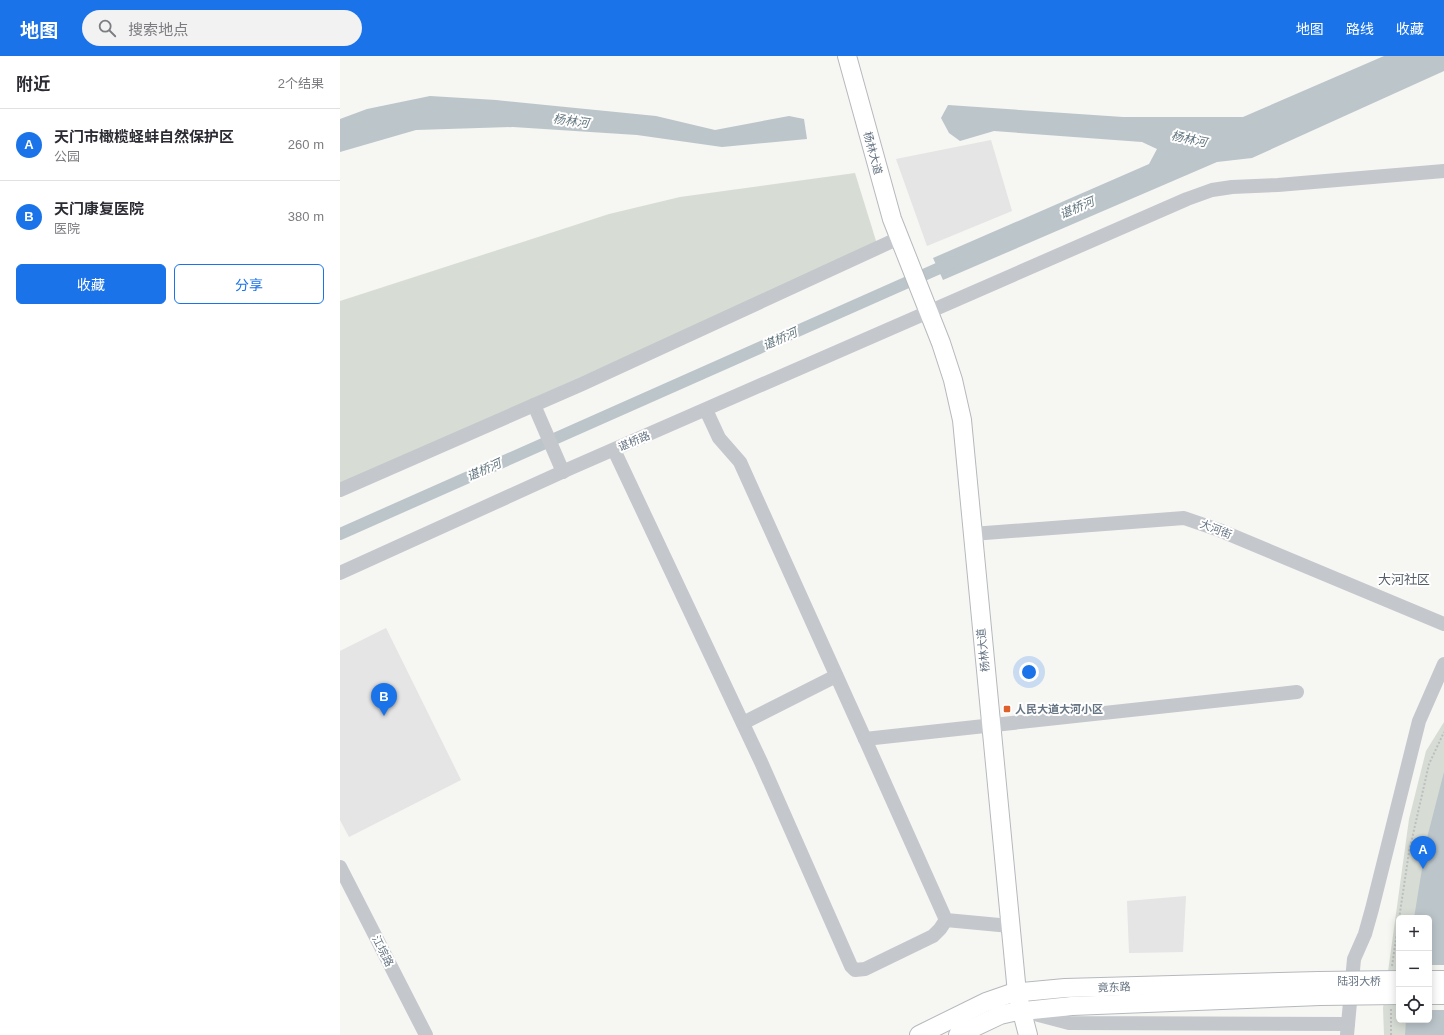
<!DOCTYPE html>
<html lang="zh">
<meta charset="utf-8">
<style>
:root{--surface:#fff;--page:#f2f2f3;--text:#2b2b33;--muted:#7c7c81;--line:#e1e1e2;--accent:#1a73e8}
body{margin:0;font-family:Arial,"Noto Sans SC",sans-serif;background:var(--page);color:var(--text)}
.controls{position:absolute;right:12px;bottom:12px;display:grid;overflow:hidden;border-radius:6px;box-shadow:0 2px 10px #0003}
.controls button{width:36px;height:36px;display:grid;place-items:center;padding:0;border:0;border-bottom:1px solid var(--line);background:var(--surface);color:var(--text);font:20px sans-serif}
.you{position:absolute;left:689px;top:616px;width:14px;height:14px;margin:-10px;border:3px solid #fff;border-radius:50%;background:#1a73e8;box-shadow:0 0 0 6px #1a73e833}
.badge{display:grid;place-items:center;width:26px;height:26px;border-radius:50%;background:var(--accent);color:#fff;font-size:13px;font-weight:700}
.pin{position:absolute;translate:-50% -33px;filter:drop-shadow(0 1px 2px #0008)}
.pin::after{content:'';position:absolute;top:21px;width:14px;height:12px;background:inherit;clip-path:polygon(0 0,100% 0,50% 100%)}
.list{margin:0;padding:0;list-style:none}
h2{display:flex;justify-content:space-between;align-items:center;height:52px;margin:0;padding:0 16px;font-size:17px}
h2 small{font-size:13px;font-weight:400;color:var(--muted)}
.list li{display:grid;grid-template-columns:26px 1fr auto;gap:12px;align-items:center;box-sizing:border-box;height:72px;padding:0 16px;border-top:1px solid var(--line)}
.list b{display:block;font-size:15px;white-space:nowrap}
.list p{margin:0;font-size:13px;white-space:nowrap;color:var(--muted)}
.list em{font-size:13px;font-style:normal;color:var(--muted)}
.actions{display:flex;gap:8px;padding:12px 16px}
.actions a{flex:1;padding:9px 0;border:1px solid var(--accent);border-radius:6px;text-align:center;font-size:14px;color:var(--accent)}
.actions .main{background:var(--accent);color:#fff}
.icon{flex:none;width:22px;height:22px;fill:none;stroke:currentColor;stroke-width:2;stroke-linecap:round;stroke-linejoin:round}
.map{position:relative;flex:none;width:1104px;height:979px;overflow:hidden}
header{display:flex;align-items:center;gap:24px;box-sizing:border-box;height:56px;padding:0 20px;background:var(--accent);color:#fff}
header strong{font-size:19px}
nav{display:flex;gap:22px;margin-inline-start:auto;font-size:14px}
.search{width:280px;height:36px;background:var(--page);display:flex;align-items:center;gap:10px;box-sizing:border-box;padding:0 14px;border-radius:22px;color:var(--muted);font-size:15px}
main{display:flex}
aside{flex:1;background:var(--surface)}
.map>svg:first-child{display:block}
</style>
<header>
<strong>地图</strong>
<div class="search"><svg class="icon" aria-label="search" viewBox="0 0 24 24"><circle cx="10" cy="10" r="6"/><path d="M15 15l6 6"/></svg>搜索地点</div>
<nav><a>地图</a><a>路线</a><a>收藏</a></nav>
</header>
<main>
<aside>
<h2>附近<small>2个结果</small></h2>
<ul class="list">
<li><span class="badge">A</span><div><b>天门市橄榄蛏蚌自然保护区</b><p>公园</p></div><em>260 m</em></li>
<li><span class="badge">B</span><div><b>天门康复医院</b><p>医院</p></div><em>380 m</em></li>
</ul>
<div class="actions"><a class="main">收藏</a><a>分享</a></div>
</aside>
<div class="map">
<svg width="1104" height="979" viewBox="0 0 1104 979">
<rect width="100%" height="100%" fill="#f6f6f3"/>
<g fill="#e4e5e4">
<polygon points="651,84 672,155 587,190 556,103"/>
<polygon points="46,572 121,724 9,781 0,764 0,595"/>
<polygon points="846,840 843,896 789,897 787,845"/>
</g>
<g fill="#d7ddd4" fill-rule="evenodd">
<polygon points="515,117 537,188 0,429 0,245 269,158 340,141"/>
<path d="M1104,666V979H1044L1043,952L1069,763L1086,695ZM1059,862H1089V964H1059Z"/>
</g>
<g fill="#bbc5ca">
<polygon points="1044,0 1104,0 1104,15 912,102 877,106 603,224 593,202 809,108 817,93 802,86 654,75 620,85 609,77 601,62 608,49 783,61 903,61"/>
<polygon points="90,40 156,44 316,60 375,74 449,60 464,63 467,83 382,91 297,79 173,71 76,74 0,96 0,63 27,53"/>
<polygon points="1104,716 1104,979 1065,979 1066,964 1089,964 1089,862 1074,862 1087,782"/>
</g>
<rect fill="#f6f6f3" x="1089" y="909" width="15" height="45"/>
<g fill="none" stroke-linecap="round" stroke-linejoin="round">
<polyline stroke="#bbc5ca" stroke-width="12" points="0,478 613,206"/>
<g stroke="#b5b9bd" stroke-width="20">
<g id="major">
<polyline points="507,0 552,163 601,287 613,324 622,364 677,937 688,979"/>
<polyline points="1089,924 1104,924"/>
<polyline points="1089,939 1104,939"/>
<polyline points="579,979 646,946 672,937 725,932 979,925"/>
<polyline points="618,979 660,959 673,956 732,950 980,940"/>
</g>
</g>
<g stroke="#bcbec0" stroke-width="2" stroke-dasharray="2 2" stroke-linecap="butt">
<polyline points="1052,910 1069,796 1089,708 1104,676"/>
<polyline points="1051,979 1051,952"/>
</g>
<g stroke="#c4c7cb" stroke-width="14">
<polyline points="194,349 223,416"/>
<polyline points="366,354 379,382 400,406 525,683"/>
<polyline points="274,394 421,706 511,910 515,914 525,913 593,880 600,873 606,864"/>
<polyline points="0,434 242,328 559,182"/>
<polyline points="632,478 844,462 879,474 1104,568"/>
<polyline points="0,517 231,412 847,143 872,134 892,131 938,129 1104,115"/>
<polyline points="403,667 496,620"/>
<polyline points="0,811 86,979"/>
<polyline points="670,870 606,864 525,683 957,636"/>
<polyline points="691,957 729,967 1008,968"/>
<polyline points="1007,979 1014,903 1025,878 1032,853 1079,665 1104,608"/>
</g>
<use href="#major" stroke="#fff" stroke-width="18"/>
<g stroke="#b5b9bd" stroke-width="20" stroke-linecap="butt">
<g id="major-bridge">
<polyline points="979,925 1059,924"/>
<polyline points="980,940 1059,939"/>
</g>
</g>
<use href="#major-bridge" stroke="#fff" stroke-width="18"/>
</g>
<rect fill="#de612b" stroke="#fff" stroke-width="1.5" x="663" y="649" width="8" height="8" rx="2"/>
<g text-anchor="middle" dominant-baseline="central" stroke-width="4" stroke-linejoin="round" paint-order="stroke">
<g font-size="11" fill="#667483" stroke="#fff">
<text transform="translate(533 97) rotate(75)">杨林大道</text>
<text transform="translate(294 385) rotate(-23)">谌桥路</text>
<text transform="translate(876 473) rotate(21)">大河街</text>
<text transform="translate(643 594) rotate(-96)">杨林大道</text>
<text transform="translate(43 895) rotate(63)">江垸路</text>
<text x="1019" y="925">陆羽大桥</text>
<text transform="translate(774 931) rotate(-2)">竟东路</text>
</g>
<g font-size="11" font-weight="bold" fill="#667483" stroke="#fff" text-anchor="start">
<text x="675" y="653">人民大道大河小区</text>
</g>
<g font-size="12" font-style="italic" fill="#62767f" stroke="#fff">
<text transform="translate(231 65) rotate(8)">杨林河</text>
<text transform="translate(849 83) rotate(12)">杨林河</text>
<text transform="translate(737 152) rotate(-23)">谌桥河</text>
<text transform="translate(440 283) rotate(-24)">谌桥河</text>
<text transform="translate(144 414) rotate(-24)">谌桥河</text>
</g>
<g font-size="13" fill="#545e69" stroke="#fff">
<text x="1064" y="523">大河社区</text>
</g>
</g>
</svg>
<div class="controls">
<button>+</button>
<button>−</button>
<button><svg class="icon" aria-label="locate" viewBox="0 0 24 24"><circle cx="12" cy="12" r="6"/><path d="M12 2v4M12 18v4M2 12h4M18 12h4"/></svg></button>
</div>
<div class="you"></div>
<div class="pin badge" style="left:1083px;top:813px">A</div>
<div class="pin badge" style="left:44px;top:660px">B</div>
</div>
</main>
